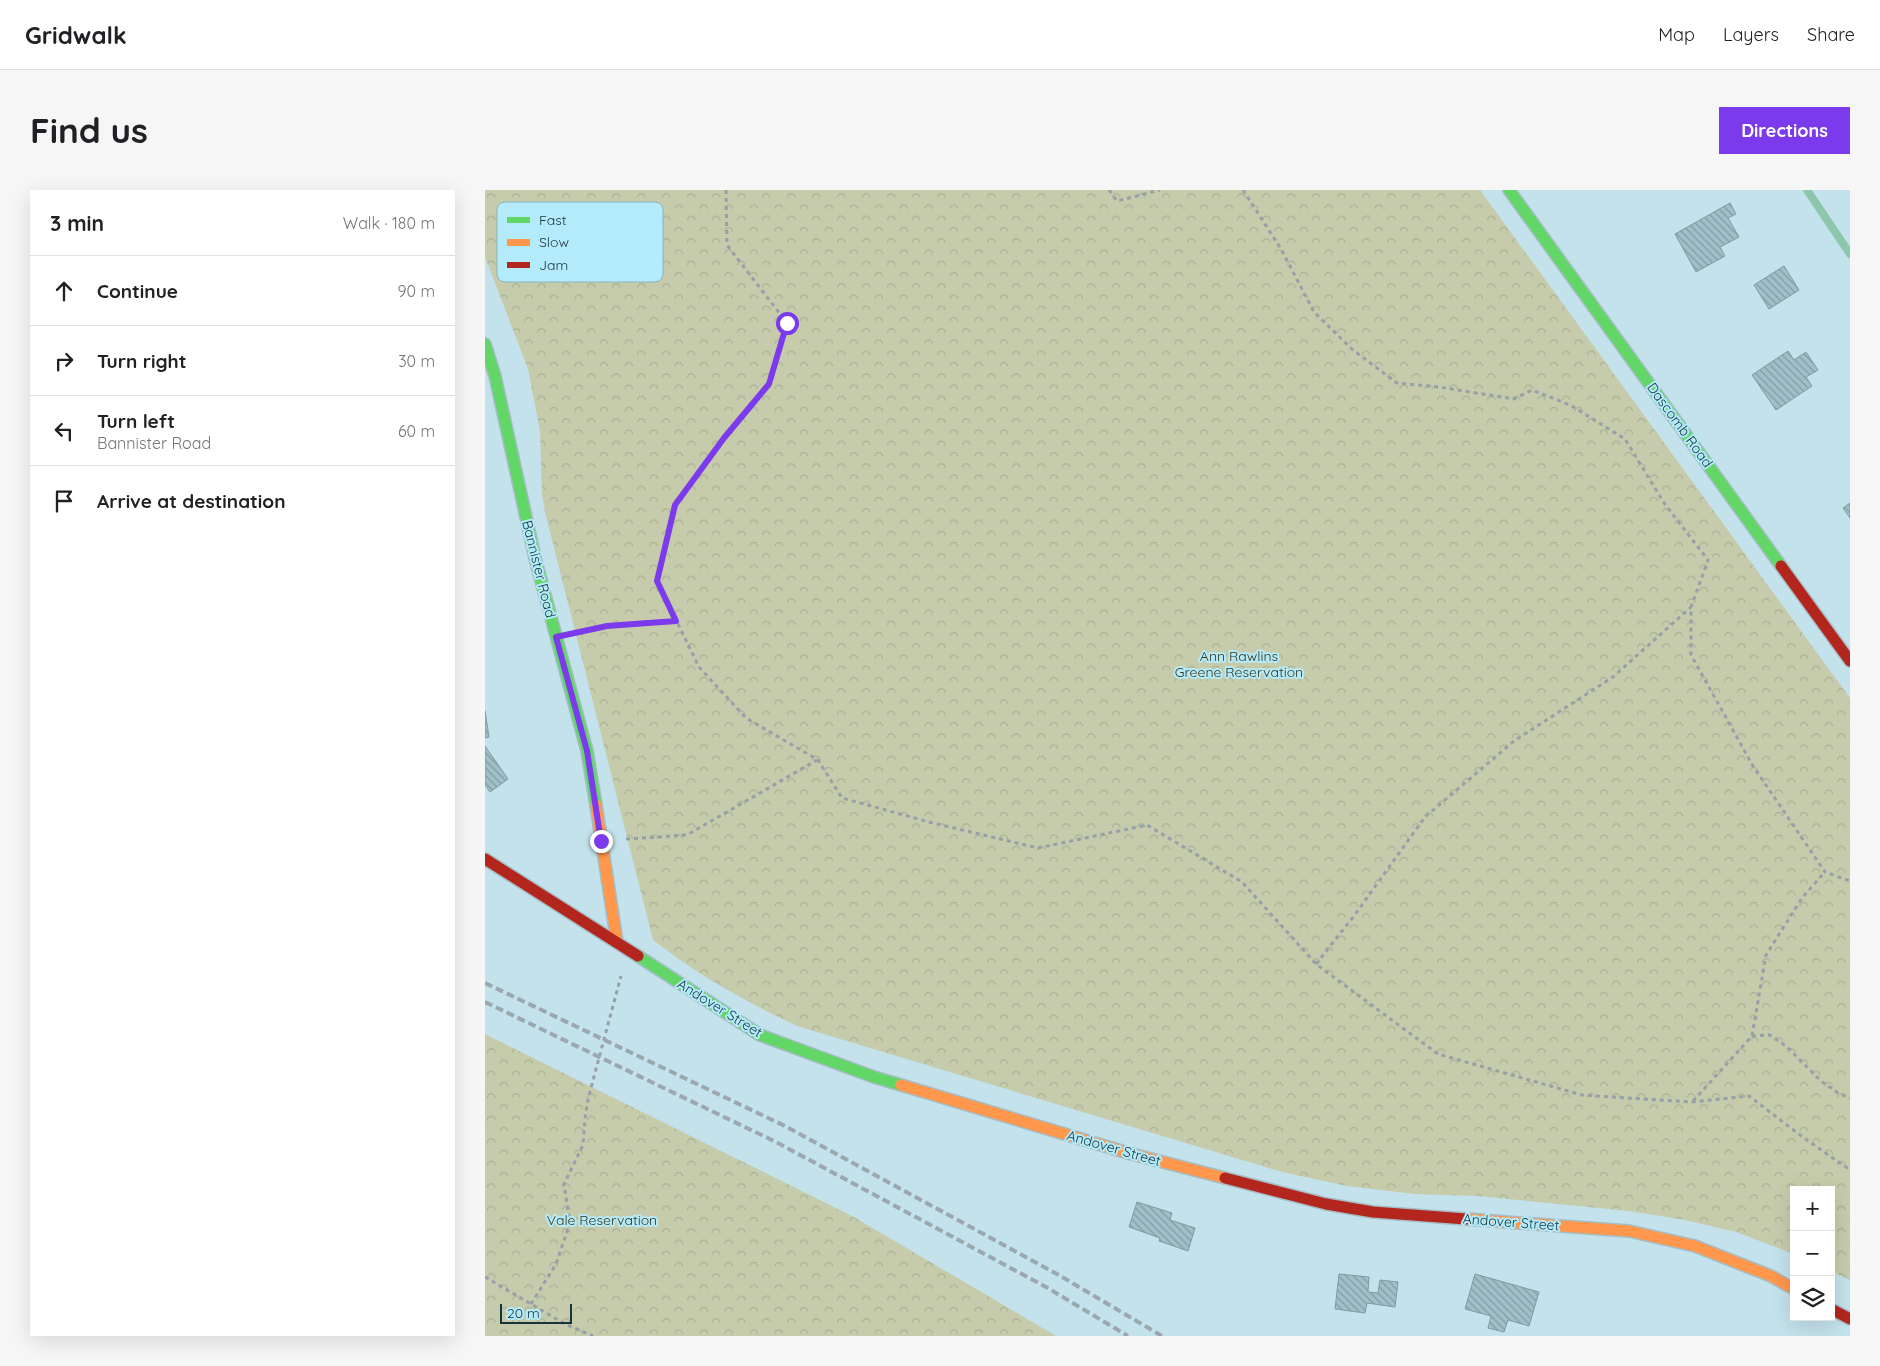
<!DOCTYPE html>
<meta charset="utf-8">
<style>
:root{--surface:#fff;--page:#f6f6f6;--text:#202124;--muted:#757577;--line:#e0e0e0;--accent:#7c3aed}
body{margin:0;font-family:Quicksand,sans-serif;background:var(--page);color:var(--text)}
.controls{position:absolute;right:15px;bottom:15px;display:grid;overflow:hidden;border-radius:0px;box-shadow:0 5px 20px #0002}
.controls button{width:45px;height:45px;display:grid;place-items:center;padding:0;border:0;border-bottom:1px solid var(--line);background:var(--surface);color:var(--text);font:25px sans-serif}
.scale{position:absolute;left:15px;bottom:12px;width:72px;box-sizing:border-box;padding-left:5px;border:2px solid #17343c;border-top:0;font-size:14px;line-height:18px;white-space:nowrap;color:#17343c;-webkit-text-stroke:4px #b4ebfb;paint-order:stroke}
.stop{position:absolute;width:15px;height:15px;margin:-11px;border:4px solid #7c3aed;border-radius:50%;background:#fff}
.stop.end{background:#7c3aed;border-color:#fff;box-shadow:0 1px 5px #0008}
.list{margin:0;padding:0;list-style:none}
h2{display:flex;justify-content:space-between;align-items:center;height:65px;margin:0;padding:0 20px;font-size:21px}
h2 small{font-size:16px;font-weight:400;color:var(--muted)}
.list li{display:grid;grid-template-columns:32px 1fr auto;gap:15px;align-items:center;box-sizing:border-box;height:70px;padding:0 20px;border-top:1px solid var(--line)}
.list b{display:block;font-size:19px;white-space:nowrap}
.list p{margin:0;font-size:16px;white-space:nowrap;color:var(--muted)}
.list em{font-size:16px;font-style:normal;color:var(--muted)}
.icon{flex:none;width:28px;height:28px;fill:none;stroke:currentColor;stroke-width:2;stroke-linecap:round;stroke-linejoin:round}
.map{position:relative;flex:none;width:1365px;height:1146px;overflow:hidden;border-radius:0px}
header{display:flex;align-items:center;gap:30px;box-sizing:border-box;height:70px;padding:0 25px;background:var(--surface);border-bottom:1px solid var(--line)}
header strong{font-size:24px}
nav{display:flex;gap:28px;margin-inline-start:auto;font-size:18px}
.intro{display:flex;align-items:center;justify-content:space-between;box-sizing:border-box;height:120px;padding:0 30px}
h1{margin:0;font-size:35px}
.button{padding:12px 22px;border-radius:0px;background:var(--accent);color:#fff;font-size:18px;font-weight:700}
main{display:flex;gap:30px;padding:0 30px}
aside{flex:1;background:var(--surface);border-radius:0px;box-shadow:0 5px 20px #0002}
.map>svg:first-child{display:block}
</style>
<header>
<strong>Gridwalk</strong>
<nav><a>Map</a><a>Layers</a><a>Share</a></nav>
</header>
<div class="intro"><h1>Find us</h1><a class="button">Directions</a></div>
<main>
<aside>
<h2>3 min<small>Walk · 180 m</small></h2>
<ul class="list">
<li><svg class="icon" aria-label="ahead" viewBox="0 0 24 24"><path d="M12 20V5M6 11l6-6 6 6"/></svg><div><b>Continue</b></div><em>90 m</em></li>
<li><svg class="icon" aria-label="right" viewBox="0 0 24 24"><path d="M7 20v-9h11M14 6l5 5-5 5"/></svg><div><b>Turn right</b></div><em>30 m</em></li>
<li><svg class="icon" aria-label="left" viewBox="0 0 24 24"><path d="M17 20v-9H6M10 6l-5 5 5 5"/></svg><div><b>Turn left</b><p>Bannister Road</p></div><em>60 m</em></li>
<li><svg class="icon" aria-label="arrive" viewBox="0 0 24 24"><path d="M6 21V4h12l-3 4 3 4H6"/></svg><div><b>Arrive at destination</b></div></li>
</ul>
</aside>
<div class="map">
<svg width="1365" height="1146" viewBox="0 0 1365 1146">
<defs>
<pattern id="forest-crowns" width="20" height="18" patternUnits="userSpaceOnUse" patternTransform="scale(1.25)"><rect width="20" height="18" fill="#c6ccab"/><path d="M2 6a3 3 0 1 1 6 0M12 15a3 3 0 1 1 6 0" fill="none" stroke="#a9b094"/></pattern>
<pattern id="building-back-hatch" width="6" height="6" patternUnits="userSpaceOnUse" patternTransform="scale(1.25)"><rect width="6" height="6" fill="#a0bfc8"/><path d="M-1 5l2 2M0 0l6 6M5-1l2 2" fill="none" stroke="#819ca4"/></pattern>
</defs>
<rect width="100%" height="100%" fill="#c4e2eb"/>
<g fill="url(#forest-crowns)">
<path d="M0,0H995L1365,508V1090L1346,1081V1000H1309V1064L1251,1042L1200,1030L1144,1021L992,1006L930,1004L862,996L797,982L312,836C261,812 213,785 168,750L60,322L57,304L55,241L43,179L0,67Z"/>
<polygon points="0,844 369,1027 571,1146 0,1146"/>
</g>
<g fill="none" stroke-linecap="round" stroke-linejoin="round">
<polyline stroke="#8cc7ad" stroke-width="8" points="1322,0 1365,64"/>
</g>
<g fill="url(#building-back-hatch)" stroke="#7f9aa1">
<polygon points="1245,13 1251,24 1243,28 1254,47 1235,57 1240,66 1211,82 1190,44"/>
<polygon points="1299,76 1314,100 1284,119 1269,95"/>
<polygon points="1303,161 1309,170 1321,162 1333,180 1321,187 1327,196 1291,220 1267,185"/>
<polygon points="1365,313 1365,328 1358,318"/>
<polygon points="0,521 4,547 0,548"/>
<polygon points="0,556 23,589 5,602 0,595"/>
<polygon points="652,1012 687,1023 685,1030 710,1038 703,1061 674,1051 675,1048 644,1037"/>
<polygon points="854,1084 884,1087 883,1102 893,1103 895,1090 913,1092 910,1117 882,1113 880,1123 850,1119"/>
<polygon points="990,1084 1054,1102 1044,1136 1023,1130 1019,1142 1003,1138 1006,1126 980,1119"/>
</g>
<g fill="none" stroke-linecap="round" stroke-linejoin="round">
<g stroke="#a5bec5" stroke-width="14">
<g id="fast">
<polyline points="1024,0 1296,376"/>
<polyline points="0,154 10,186 50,368 102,561 111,615"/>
<polyline points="153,766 275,845 389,887 416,895"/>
</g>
</g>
<g stroke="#a5bec5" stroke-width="14">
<g id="slow">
<polyline points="111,615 132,752"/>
<polyline points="416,895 643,963 740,988"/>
<polyline points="981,1029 1144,1041 1210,1056 1286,1086 1309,1099"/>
</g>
</g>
<g stroke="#a5bec5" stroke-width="14">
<g id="jam">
<polyline points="1296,376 1365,471"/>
<polyline points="0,669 153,766"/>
<polyline points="740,988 841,1014 888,1022 981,1029"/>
<polyline points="1346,1119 1365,1129"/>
</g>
</g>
<g stroke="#97a0a6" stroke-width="3" stroke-dasharray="4 4" stroke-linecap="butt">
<polyline points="241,0 242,55 302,133 284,194 239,248 190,315 172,391 214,477 261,528 333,570 357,608 444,632 553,658 662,635 757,692 831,774 953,864 1097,905 1207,912 1264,906 1319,948 1365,980"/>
<polyline points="624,0 632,11 675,0"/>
<polyline points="758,0 796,59 829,122 868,160 912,193 954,197 1029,209 1047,200 1085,215 1140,249 1179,313 1223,370 1206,417 1206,465 1268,576 1340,682 1365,691"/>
<polyline points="95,442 122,436 191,431"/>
<polyline points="141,649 202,645 332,570"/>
<polyline points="831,774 869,726 940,627 1029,551 1128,487 1206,417"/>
<polyline points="1267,846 1285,845 1301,856 1336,891 1353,903 1365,908"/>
<polyline points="1208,911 1267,846 1281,765 1317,708 1340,682"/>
<polyline points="0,1087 80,1134 108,1146"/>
<polyline points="46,1114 71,1074 85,1033 79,994 98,955 100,928 103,909 136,786"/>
</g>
<use href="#fast" stroke="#63d668" stroke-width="11"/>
<use href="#slow" stroke="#ff974d" stroke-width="11"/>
<use href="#jam" stroke="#b3261e" stroke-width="11"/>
<g stroke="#9ba8b0" stroke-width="4" stroke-dasharray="8 4" stroke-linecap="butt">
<polyline points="0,793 300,936 572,1084 677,1146"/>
<polyline points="0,812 291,952 561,1097 643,1146"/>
</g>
</g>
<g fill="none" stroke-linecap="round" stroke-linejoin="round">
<polyline stroke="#7c3aed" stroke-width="6" points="116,651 102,561 71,447 122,436 191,431 172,391 190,315 239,248 284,194 302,133"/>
</g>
<g text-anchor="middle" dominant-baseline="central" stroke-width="4" stroke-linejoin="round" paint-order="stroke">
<g font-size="14" fill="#17343c" stroke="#b4ebfb">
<text transform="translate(1195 235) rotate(54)">Dascomb Road</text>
<text transform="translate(54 379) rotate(76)">Bannister Road</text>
<text transform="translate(235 818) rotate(32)">Andover Street</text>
<text transform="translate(629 958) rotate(16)">Andover Street</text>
<text transform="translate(1026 1032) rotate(4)">Andover Street</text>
</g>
<g font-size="14" fill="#393313" stroke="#b4ebfb">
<text x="754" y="466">Ann Rawlins<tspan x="754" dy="16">Greene Reservation</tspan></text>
<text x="117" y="1030">Vale Reservation</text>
</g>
</g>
<rect x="12" y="12" width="166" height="80" rx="8" fill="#b4ebfb" stroke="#85b4c2" stroke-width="1"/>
<rect x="22" y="27" width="23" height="6" fill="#63d668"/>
<rect x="22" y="49" width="23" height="7" fill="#ff974d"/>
<rect x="22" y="72" width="23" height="6" fill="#b3261e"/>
<g font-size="14" fill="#17343c">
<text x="54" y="35">Fast</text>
<text x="54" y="57">Slow</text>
<text x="54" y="80">Jam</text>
</g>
</svg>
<div class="controls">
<button>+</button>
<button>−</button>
<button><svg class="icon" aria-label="layers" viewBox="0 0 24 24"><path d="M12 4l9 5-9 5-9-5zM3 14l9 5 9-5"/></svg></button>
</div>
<div class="scale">20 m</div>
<div class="stop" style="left:302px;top:133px"></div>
<div class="stop end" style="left:116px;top:651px"></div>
</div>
</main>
